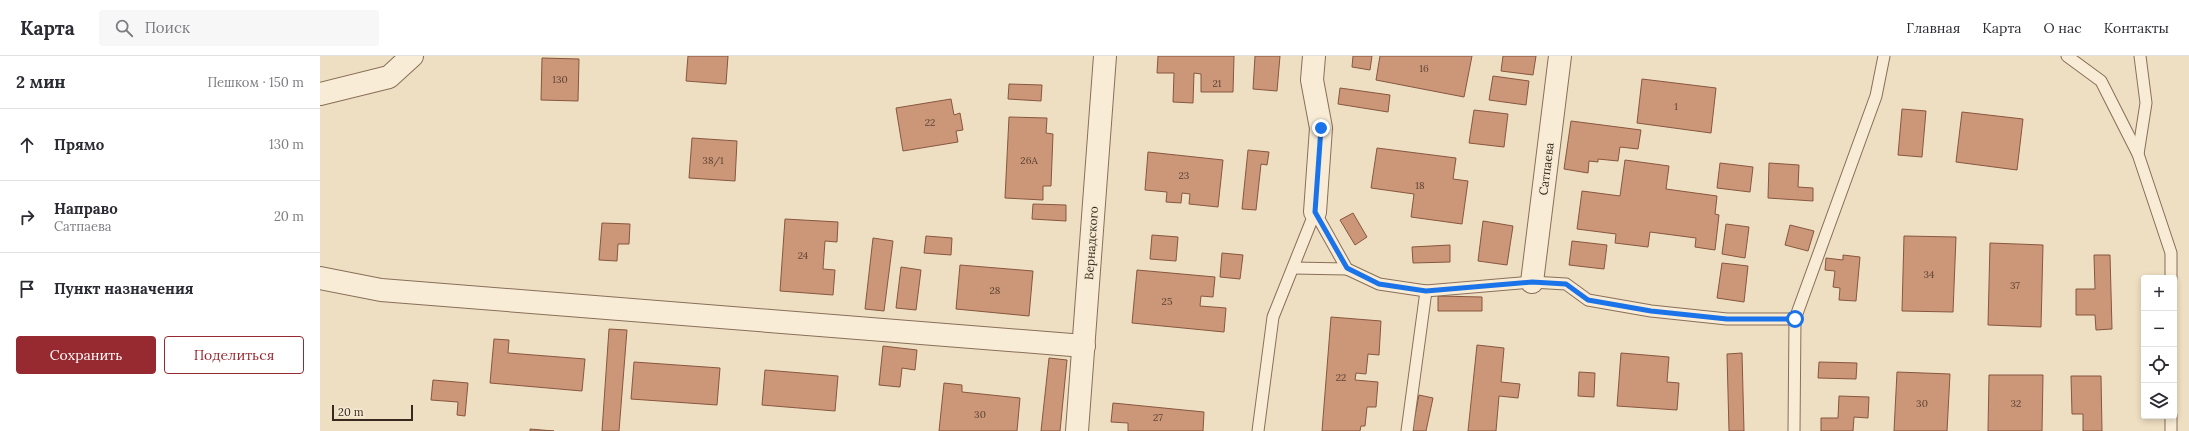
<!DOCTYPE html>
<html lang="ru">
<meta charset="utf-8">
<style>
:root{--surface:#fff;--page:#f7f7f7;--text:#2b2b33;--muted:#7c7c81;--line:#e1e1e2;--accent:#972a31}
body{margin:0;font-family:Lora,serif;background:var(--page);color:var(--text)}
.controls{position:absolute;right:12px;bottom:12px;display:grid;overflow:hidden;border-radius:4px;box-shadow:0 2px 6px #0003}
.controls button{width:36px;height:36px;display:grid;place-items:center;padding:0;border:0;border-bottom:1px solid var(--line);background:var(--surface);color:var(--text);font:20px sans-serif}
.scale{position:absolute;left:12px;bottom:10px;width:81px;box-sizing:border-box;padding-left:4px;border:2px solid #38291e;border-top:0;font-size:11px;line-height:14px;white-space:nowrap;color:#38291e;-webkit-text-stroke:3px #f5e9d2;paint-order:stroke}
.stop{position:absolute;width:12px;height:12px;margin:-9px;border:3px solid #1a73e8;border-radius:50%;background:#fff}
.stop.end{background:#1a73e8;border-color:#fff;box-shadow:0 1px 4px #0008}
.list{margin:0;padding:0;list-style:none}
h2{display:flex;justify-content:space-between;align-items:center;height:52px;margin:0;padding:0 16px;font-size:17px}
h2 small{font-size:13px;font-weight:400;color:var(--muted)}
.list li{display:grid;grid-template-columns:26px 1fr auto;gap:12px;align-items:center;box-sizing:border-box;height:72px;padding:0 16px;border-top:1px solid var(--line)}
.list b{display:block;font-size:15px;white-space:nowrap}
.list p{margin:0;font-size:13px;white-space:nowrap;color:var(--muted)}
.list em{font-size:13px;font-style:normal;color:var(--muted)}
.actions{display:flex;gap:8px;padding:12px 16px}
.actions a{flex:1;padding:9px 0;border:1px solid var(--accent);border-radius:4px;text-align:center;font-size:14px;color:var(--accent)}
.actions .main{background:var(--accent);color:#fff}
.icon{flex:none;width:22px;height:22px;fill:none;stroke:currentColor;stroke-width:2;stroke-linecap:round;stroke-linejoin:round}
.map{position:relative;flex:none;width:1869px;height:375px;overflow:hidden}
header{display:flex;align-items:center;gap:24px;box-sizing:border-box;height:56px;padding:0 20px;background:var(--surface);border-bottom:1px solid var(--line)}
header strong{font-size:19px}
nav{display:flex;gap:22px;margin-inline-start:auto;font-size:14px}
.search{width:280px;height:36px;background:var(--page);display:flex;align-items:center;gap:10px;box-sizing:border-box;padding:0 14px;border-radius:4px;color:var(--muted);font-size:15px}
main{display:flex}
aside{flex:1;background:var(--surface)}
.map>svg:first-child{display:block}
</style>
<header>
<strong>Карта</strong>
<div class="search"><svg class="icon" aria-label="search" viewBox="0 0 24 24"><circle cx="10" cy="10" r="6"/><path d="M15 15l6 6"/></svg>Поиск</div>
<nav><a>Главная</a><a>Карта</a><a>О нас</a><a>Контакты</a></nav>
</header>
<main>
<aside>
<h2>2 мин<small>Пешком · 150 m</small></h2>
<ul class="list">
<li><svg class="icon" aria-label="ahead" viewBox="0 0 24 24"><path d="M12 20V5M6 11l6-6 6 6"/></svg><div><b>Прямо</b></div><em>130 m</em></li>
<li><svg class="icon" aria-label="right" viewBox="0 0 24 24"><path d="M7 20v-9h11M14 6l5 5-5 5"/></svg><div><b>Направо</b><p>Сатпаева</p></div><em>20 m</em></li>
<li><svg class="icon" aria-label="arrive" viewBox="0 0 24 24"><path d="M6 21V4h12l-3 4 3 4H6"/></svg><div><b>Пункт назначения</b></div></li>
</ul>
<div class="actions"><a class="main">Сохранить</a><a>Поделиться</a></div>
</aside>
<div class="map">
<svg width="1869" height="375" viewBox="0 0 1869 375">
<rect width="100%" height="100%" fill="#eedec2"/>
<g fill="#cc9678" stroke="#87573f">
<polygon points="368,0 408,0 406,28 366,25"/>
<polygon points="838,0 914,0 913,36 881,36 881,18 874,17 873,47 853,46 854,17 837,17"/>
<polygon points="935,0 960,0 957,35 933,33"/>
<polygon points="1033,0 1052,0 1050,14 1032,11"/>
<polygon points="1060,0 1152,0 1144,41 1056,24"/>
<polygon points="1183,0 1216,0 1213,19 1181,15"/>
<polygon points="222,2 259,3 258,45 221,44"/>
<polygon points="1173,20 1209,25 1206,49 1169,44"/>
<polygon points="1322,23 1396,32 1391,77 1317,67"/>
<polygon points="689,28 722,29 721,45 688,43"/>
<polygon points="1020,32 1070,39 1068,56 1018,48"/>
<polygon points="631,43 634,59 640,57 643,74 636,75 638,86 583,95 576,52"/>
<polygon points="1582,53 1606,55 1602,101 1578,99"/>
<polygon points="1154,54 1188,58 1184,91 1149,87"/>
<polygon points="1642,56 1703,63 1697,114 1636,106"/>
<polygon points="689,61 727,62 726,77 733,78 731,130 723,130 723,144 685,142"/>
<polygon points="1251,65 1321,74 1318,93 1300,91 1298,105 1278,103 1278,106 1269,105 1268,117 1244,113"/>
<polygon points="372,82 417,85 415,125 369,122"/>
<polygon points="1057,92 1136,102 1133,123 1148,125 1142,168 1091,161 1094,138 1051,132"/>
<polygon points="928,94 949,96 947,109 941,108 936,154 922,153"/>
<polygon points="828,96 903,104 898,151 869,148 870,138 862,137 861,147 846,146 847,136 825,134"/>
<polygon points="1305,104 1349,110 1346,133 1397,140 1395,158 1399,159 1395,194 1375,191 1376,182 1330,176 1328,191 1295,187 1296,178 1257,173 1262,135 1300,140"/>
<polygon points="1400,107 1433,111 1430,136 1397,132"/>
<polygon points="1449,107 1479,109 1478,131 1493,132 1493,145 1448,142"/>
<polygon points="713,148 746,149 746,165 712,163"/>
<polygon points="1033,157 1047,181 1035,189 1020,164"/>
<polygon points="465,163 518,166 517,186 505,185 503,213 515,214 513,239 460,235"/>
<polygon points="1163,165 1193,170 1187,209 1158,205"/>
<polygon points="282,167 310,168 309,188 298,188 297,205 279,204"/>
<polygon points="1406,168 1429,171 1425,202 1402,198"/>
<polygon points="1470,169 1494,175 1488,195 1465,189"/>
<polygon points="832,179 858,181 856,205 830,203"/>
<polygon points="606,180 632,182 631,199 604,197"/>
<polygon points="1584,180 1636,181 1633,256 1582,255"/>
<polygon points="553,182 573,185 564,255 545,253"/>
<polygon points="1252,185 1287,189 1284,213 1249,209"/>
<polygon points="1670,187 1723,189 1721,271 1668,269"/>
<polygon points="1130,189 1130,206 1093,207 1092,191"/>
<polygon points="902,197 923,199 920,223 900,221"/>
<polygon points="1523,199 1540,201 1536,245 1519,244 1520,232 1513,231 1515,215 1505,214 1506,202 1523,204"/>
<polygon points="1774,199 1790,199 1792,273 1776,274 1775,259 1756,259 1756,233 1775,233"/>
<polygon points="1402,207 1428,210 1424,246 1397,242"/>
<polygon points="640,209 713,215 709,260 636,253"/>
<polygon points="581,211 601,214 596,254 576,252"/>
<polygon points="817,214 895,221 893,241 881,240 880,250 906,252 904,276 812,267"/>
<polygon points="1118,240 1162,241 1162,255 1118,255"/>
<polygon points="1011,261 1061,265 1059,299 1048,298 1046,318 1036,317 1035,324 1058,326 1056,351 1047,351 1045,370 1041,370 1040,375 1002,375"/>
<polygon points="289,273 307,274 299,375 282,375"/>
<polygon points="174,283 189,284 188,297 265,303 262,335 170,327"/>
<polygon points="1157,289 1184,292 1181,326 1200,328 1198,342 1179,340 1176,375 1148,375"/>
<polygon points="563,290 597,294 595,314 582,312 580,331 559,329"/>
<polygon points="1301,297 1349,301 1347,326 1359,327 1357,354 1297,350"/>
<polygon points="1422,297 1424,375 1409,375 1407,298"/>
<polygon points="729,302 747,304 740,375 721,375"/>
<polygon points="314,306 400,312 397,349 311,343"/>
<polygon points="1499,306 1537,307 1536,323 1498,322"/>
<polygon points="445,314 518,320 515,355 442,349"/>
<polygon points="1259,316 1275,317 1274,341 1258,340"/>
<polygon points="1577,316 1630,318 1627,375 1574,375"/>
<polygon points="1669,319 1723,319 1722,375 1668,375"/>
<polygon points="1751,320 1781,320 1782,375 1763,375 1763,358 1752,358"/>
<polygon points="113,324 148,327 145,360 137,359 138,346 111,344"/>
<polygon points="624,327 642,329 642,336 700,342 697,375 619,375"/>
<polygon points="1099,339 1113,342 1106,375 1092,375"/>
<polygon points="1519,340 1549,341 1548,362 1534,361 1533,375 1501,375 1501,362 1518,362"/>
<polygon points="793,347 884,356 883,375 808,375 808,367 791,366"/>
<polygon points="210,373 234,375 210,375"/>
</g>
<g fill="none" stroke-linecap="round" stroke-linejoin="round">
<g stroke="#886f59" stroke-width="13">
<g id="lane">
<polyline points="1747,0 1781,25 1818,98 1851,197 1851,222"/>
<polyline points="1818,98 1826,47 1820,0"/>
<polyline points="995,156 1027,213 1059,228 1106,235 1212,226 1246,228 1268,244 1331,255 1407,263 1475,263"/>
<polyline points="973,212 1027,213"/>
<polyline points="1851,360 1851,375"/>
<polyline points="938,375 953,261 995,156"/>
<polyline points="1087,375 1106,235"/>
<polyline points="1474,375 1475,263 1556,40 1564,0"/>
</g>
</g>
<g stroke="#886f59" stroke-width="24">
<g id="street">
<polyline points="994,0 992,24 1001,72 995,156"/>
<polyline points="0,38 69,21 92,0"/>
<polyline points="0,222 61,234 764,290"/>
<polyline points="1212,226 1240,0"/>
<polyline points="757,375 785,0"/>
</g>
</g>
<use href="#lane" stroke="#f9ecd6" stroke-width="11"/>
<use href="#street" stroke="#f9ecd6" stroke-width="22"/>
</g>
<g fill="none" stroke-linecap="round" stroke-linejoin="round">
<polyline stroke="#1a73e8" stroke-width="5" points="1001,72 995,156 1027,212 1059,228 1106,235 1212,226 1246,228 1268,244 1331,255 1407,263 1475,263"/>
</g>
<g text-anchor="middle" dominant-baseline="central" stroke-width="3" stroke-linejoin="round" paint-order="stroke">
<g font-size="10" fill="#5d4434">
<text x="1104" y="12">16</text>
<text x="240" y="23">130</text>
<text x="897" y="27">21</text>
<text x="1356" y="50">1</text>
<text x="610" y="66">22</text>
<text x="393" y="104">38/1</text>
<text x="709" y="104">26А</text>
<text x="864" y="119">23</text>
<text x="1100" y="129">18</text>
<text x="483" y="199">24</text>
<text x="1609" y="218">34</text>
<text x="1695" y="229">37</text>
<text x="675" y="234">28</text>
<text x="847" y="245">25</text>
<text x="1021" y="321">22</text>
<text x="1602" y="347">30</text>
<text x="1696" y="347">32</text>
<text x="660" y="358">30</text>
<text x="838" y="361">27</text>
</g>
<g font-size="12" fill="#38291e" stroke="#f5e9d2">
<text transform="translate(1226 113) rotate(-83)">Сатпаева</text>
<text transform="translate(771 187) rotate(-86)">Вернадского</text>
</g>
</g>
</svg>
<div class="controls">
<button>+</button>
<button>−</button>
<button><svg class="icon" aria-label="locate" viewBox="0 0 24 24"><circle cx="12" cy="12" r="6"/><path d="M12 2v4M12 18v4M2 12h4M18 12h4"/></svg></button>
<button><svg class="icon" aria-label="layers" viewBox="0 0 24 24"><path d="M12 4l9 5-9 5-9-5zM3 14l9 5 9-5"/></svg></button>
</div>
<div class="scale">20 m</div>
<div class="stop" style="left:1475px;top:263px"></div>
<div class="stop end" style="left:1001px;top:72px"></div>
</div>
</main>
